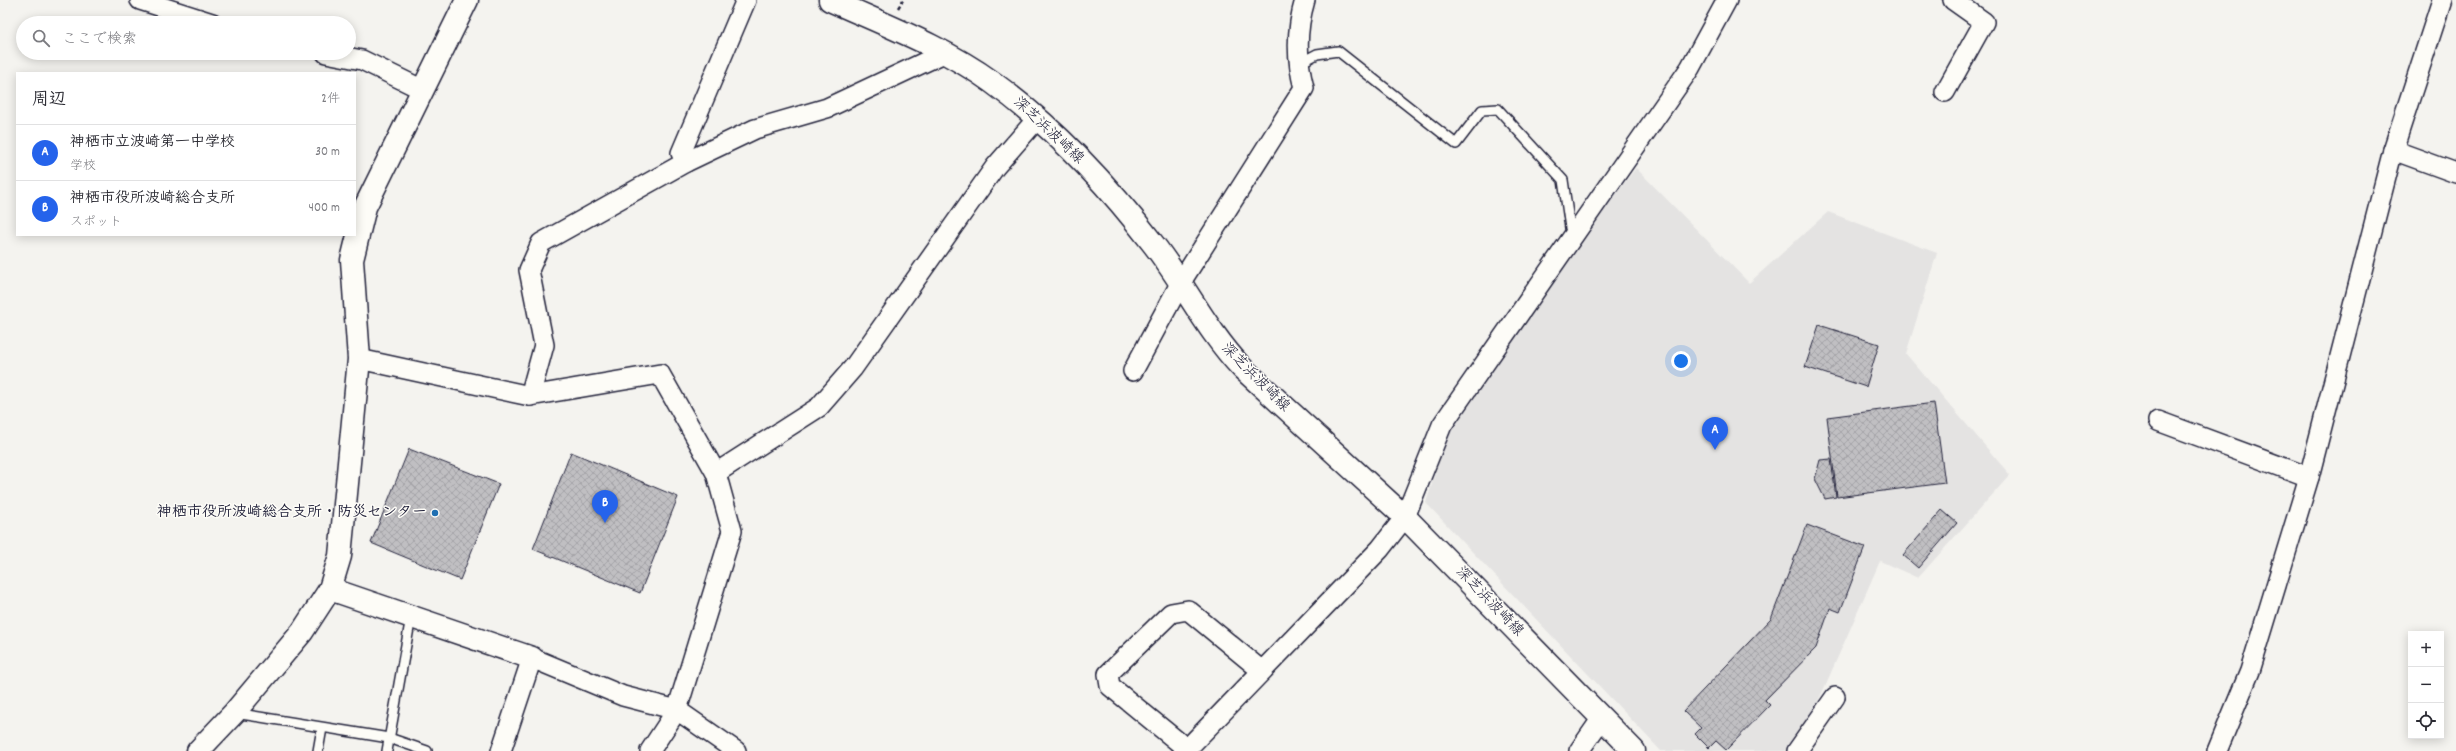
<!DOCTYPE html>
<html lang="ja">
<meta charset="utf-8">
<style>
:root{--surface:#fff;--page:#f2f2f3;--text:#2b2b33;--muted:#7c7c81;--line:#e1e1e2;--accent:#2563eb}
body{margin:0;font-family:Dekko,"Klee One",sans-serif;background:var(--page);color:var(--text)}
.controls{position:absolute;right:12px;bottom:12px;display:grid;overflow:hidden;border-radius:0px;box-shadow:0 2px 10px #0003}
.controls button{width:36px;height:36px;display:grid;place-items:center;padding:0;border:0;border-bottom:1px solid var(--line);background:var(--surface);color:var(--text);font:20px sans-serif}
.you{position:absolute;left:1681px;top:361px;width:14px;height:14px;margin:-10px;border:3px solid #fff;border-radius:50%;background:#1a73e8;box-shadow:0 0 0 6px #1a73e833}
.badge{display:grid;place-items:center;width:26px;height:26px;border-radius:50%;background:var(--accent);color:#fff;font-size:13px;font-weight:700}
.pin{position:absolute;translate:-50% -33px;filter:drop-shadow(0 1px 2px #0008)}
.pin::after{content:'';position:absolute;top:21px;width:14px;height:12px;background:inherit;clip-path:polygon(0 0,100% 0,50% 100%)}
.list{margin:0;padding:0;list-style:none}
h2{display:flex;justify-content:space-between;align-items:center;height:52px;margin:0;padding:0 16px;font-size:17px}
h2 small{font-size:13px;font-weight:400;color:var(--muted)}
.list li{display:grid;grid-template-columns:26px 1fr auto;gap:12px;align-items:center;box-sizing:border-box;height:56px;padding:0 16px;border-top:1px solid var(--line)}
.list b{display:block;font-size:15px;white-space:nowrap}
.list p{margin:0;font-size:13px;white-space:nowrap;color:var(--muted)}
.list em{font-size:13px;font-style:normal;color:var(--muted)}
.icon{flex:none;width:22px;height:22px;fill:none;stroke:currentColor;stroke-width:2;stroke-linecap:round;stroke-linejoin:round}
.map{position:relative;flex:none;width:2456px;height:751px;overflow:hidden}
.search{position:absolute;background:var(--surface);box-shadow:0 2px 10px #0003;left:16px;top:16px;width:340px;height:44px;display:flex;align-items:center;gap:10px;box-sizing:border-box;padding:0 14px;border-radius:22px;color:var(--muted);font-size:15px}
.panel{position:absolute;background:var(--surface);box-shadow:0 2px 10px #0003;left:16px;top:72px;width:340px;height:164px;border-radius:0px}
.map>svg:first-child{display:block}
</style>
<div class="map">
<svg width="2456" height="751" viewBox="0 0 2456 751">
<defs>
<pattern id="building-cross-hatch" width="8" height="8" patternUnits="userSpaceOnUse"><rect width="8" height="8" fill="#c0bfc2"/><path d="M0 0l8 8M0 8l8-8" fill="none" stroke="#a5a4a8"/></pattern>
</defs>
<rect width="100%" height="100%" fill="#f4f3ef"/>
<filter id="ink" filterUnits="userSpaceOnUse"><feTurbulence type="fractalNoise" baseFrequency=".025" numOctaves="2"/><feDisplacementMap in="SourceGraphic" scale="8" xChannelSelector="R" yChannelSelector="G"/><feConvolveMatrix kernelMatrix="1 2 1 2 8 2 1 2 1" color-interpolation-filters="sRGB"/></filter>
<g filter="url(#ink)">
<polygon fill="#e4e3e2" points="1636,168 1749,283 1828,212 1937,253 1906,354 2010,475 1918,578 1880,561 1822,693 1798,739 1789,751 1661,751 1426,503 1450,425 1565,259"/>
<g fill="url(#building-cross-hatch)" stroke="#22223b">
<polygon points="1819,325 1879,344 1866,387 1805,367"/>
<polygon points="1934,403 1945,483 1837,497 1827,417"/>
<polygon points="409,449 499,484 460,580 371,543"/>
<polygon points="571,452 678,497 640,593 533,549"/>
<polygon points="1831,459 1836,497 1825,499 1815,479 1820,460"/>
<polygon points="1942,510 1957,523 1918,568 1903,555"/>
<polygon points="1807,525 1865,547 1840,612 1830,608 1816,648 1765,700 1770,705 1726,750 1716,741 1709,748 1695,734 1701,728 1683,711 1771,619"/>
</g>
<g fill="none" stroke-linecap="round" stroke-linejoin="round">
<g stroke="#22223b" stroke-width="12">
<g id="lane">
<polyline points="1298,64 1317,54 1338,51 1456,144 1482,110 1498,109 1563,180 1570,228 1575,233"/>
<polyline points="235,713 389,738 427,751"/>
<polyline points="318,751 322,728"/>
<polyline points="387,751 411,617"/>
</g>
</g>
<g stroke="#22223b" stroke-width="22">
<g id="street">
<polyline points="140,0 212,23"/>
<polyline points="326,53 362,60 423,90"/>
<polyline points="1945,92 1984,22 1953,0"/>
<polyline points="2393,150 2456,173"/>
<polyline points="686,162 681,153 746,0"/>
<polyline points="359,359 530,396"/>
<path d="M1133,371L1181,282L1304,88C1296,58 1296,30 1305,0"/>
<polyline points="2158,421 2309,477"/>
<polyline points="716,473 819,407 853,368 995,167 1037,119"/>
<polyline points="1187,749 1110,686 1108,674 1171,613 1188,610 1262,671"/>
<polyline points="501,751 532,658 623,696 677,710 736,751"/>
<polyline points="650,751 677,710 732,531 716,473 660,374 530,396 544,345 529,270 541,243 686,162 755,129 827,108 944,53"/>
<polyline points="1185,751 1380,549 1405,517 1442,425 1690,68 1727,0"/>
<polyline points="1579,751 1602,718"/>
<polyline points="1797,751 1835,697"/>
<polyline points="2217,751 2250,671 2309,477 2393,150 2442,0"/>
</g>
</g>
<g stroke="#22223b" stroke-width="25">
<g id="secondary">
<path d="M830,0C885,25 944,47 992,82C1054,127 1108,185 1154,245C1185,285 1207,331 1242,368L1405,517L1634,751"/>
<polyline points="330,589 532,658"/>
<polyline points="198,751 234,713 302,632 330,589 340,556 359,359 352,260 365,207 467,0"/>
</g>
</g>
<polyline stroke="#22223b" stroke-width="2.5" stroke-dasharray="4 3" stroke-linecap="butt" points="898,8 903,0"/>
<use href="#lane" stroke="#fdfcf7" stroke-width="9"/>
<use href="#street" stroke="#fdfcf7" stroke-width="19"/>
<use href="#secondary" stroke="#fdfcf7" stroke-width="22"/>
</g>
</g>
<circle fill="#1f6fb2" stroke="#fdfcf7" stroke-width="1.5" cx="435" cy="513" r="4"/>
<g text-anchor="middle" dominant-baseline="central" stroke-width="3" stroke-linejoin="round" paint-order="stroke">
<g font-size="15" fill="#22223b" stroke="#fdfcf7">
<text transform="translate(1048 131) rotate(43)">深芝浜波崎線</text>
<text transform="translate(1255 378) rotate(45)">深芝浜波崎線</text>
<text transform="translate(1489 602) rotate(46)">深芝浜波崎線</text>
</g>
<g font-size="15" font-weight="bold" fill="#22223b" stroke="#fdfcf7" text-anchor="end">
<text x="427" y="513">神栖市役所波崎総合支所・防災センター</text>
</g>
</g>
</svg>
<div class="controls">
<button>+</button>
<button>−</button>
<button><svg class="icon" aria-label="locate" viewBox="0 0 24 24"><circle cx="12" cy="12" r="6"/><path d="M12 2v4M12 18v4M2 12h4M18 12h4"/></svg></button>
</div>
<div class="you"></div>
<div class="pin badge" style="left:1715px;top:450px">A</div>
<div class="pin badge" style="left:605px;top:523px">B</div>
<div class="search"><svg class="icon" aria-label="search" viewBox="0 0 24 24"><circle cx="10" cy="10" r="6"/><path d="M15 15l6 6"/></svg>ここで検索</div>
<section class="panel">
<h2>周辺<small>2件</small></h2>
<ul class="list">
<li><span class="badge">A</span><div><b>神栖市立波崎第一中学校</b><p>学校</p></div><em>30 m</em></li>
<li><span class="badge">B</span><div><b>神栖市役所波崎総合支所</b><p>スポット</p></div><em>400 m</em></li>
</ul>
</section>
</div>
